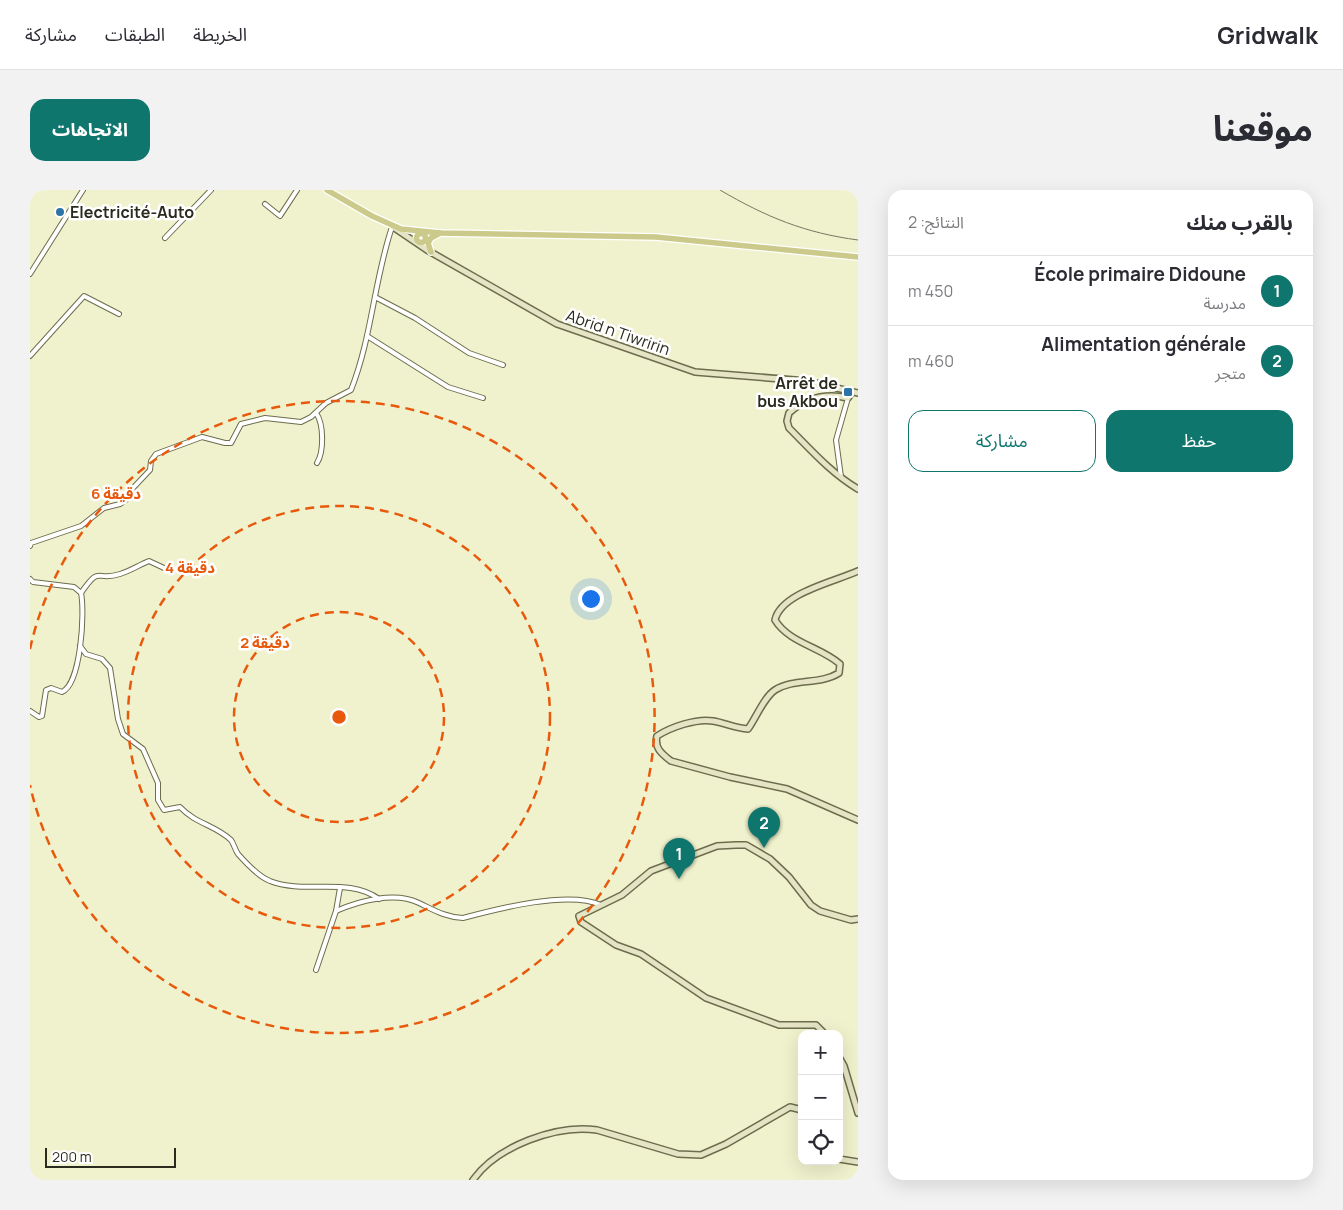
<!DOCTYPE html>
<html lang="ar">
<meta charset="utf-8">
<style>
:root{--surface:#fff;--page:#f2f2f3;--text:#2b2b33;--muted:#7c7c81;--line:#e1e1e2;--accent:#0f766e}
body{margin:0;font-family:Manrope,"Noto Sans Arabic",sans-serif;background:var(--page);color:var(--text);direction:rtl}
.controls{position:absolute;right:15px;bottom:15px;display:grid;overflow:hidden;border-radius:10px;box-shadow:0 5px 20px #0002}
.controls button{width:45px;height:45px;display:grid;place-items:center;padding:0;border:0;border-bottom:1px solid var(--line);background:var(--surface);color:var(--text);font:25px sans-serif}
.scale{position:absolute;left:15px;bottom:12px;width:131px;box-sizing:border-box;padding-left:5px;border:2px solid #2a2a1d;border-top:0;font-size:14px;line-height:18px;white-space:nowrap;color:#2a2a1d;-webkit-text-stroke:4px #fff;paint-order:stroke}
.you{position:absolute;left:560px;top:408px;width:18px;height:18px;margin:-12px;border:4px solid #fff;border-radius:50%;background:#1a73e8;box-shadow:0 0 0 8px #1a73e833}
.badge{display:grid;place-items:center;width:32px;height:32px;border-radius:50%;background:var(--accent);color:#fff;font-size:16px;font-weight:700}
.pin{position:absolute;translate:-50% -41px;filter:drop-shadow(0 1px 2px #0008)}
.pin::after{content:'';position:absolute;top:26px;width:18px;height:15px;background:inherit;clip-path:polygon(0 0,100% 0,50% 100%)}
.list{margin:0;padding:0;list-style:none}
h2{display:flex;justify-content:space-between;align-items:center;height:65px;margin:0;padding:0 20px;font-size:21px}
h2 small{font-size:16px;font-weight:400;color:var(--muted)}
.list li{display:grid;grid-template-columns:32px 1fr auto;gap:15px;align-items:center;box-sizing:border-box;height:70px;padding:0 20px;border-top:1px solid var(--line)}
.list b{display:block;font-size:19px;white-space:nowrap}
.list p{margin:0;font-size:16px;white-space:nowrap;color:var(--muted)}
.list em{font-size:16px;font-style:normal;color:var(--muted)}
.actions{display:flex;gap:10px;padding:15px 20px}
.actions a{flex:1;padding:11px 0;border:1px solid var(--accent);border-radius:15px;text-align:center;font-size:18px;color:var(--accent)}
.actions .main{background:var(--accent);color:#fff}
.icon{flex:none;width:28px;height:28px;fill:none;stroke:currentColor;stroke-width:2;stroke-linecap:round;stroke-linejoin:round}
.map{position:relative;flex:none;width:828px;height:990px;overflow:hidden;direction:ltr;border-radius:15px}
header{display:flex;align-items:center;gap:30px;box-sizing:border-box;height:70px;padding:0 25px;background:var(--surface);border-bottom:1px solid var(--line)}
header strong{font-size:24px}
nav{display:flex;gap:28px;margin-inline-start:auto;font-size:18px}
.intro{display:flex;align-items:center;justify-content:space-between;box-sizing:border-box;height:120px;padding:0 30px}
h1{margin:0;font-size:35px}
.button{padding:12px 22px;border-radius:15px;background:var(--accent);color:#fff;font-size:18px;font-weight:700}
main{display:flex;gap:30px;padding:0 30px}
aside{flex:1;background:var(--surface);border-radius:15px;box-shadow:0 5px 20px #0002}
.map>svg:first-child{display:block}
</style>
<header>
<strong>Gridwalk</strong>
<nav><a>الخريطة</a><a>الطبقات</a><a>مشاركة</a></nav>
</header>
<div class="intro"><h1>موقعنا</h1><a class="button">الاتجاهات</a></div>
<main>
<aside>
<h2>بالقرب منك<small>النتائج: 2</small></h2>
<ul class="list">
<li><span class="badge">1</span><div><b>École primaire Didoune</b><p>مدرسة</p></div><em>450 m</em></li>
<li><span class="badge">2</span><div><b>Alimentation générale</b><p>متجر</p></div><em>460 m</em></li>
</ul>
<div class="actions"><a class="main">حفظ</a><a>مشاركة</a></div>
</aside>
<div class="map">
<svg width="828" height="990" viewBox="0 0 828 990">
<rect width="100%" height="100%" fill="#f0f2cd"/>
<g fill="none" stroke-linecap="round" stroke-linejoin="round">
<g stroke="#6c6d4d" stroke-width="6">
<g id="street">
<polyline points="235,14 250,26 267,0"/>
<polyline points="135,48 181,0"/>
<polyline points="0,84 53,0"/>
<polyline points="345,107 385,128 439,163 473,175"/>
<polyline points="337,146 418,197 453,208"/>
<polyline points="0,166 54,106 89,124"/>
<path d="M286,223C294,234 294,262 287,273"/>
<polyline points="811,287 806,250 818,208"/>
<path d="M0,356L1,353L51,336L74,318L90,314L97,309L103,298L120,280L121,271L126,264L172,247L195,253H201L211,234L235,228L271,232L281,227L296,213L321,200C342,147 344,90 362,37"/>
<path d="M0,389L3,392L44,397L51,403C55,422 51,494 32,502L21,498L16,500L12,526L9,527L0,521"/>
<path d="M51,403C71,374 65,392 90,384C100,381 109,375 119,371L134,378"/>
<path d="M50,456L56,464L72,469L80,478L88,529L93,544L113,559L128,593V610L134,620L150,617C166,634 185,635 201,650C204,654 205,660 208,664C216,673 229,687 240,691C275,705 318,686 349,709"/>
<polyline points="306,721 310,698"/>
<path d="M286,780L306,721C329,711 365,701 389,713C404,720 415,727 433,728C467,719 538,700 571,715"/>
</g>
</g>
<g stroke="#6c6d4d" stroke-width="8">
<g id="secondary">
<polyline points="363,37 397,60 527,134 665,182 777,191 828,203"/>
<path d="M822,202L818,208C796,203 776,208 759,223L757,231L759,238C781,260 801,283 828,299"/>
<path d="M828,381C804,392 751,403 745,430C759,453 791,457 810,474L809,483C790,495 764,488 745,500C734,507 726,528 718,539C705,538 695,533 683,531C667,528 641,537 627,546C624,558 632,564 641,571L700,587L757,599L828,630"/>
<polyline points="795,844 786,835 749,835 676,808 611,764 586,755 551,732 549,726 592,705 621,681 687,656 706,655 716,655 740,669 759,687 781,715 790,721 821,730 828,729"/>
<polyline points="809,867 814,876 828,923"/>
<polyline points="809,969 828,972"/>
<path d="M443,990C467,956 527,934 567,940L648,964L671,965L696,954L760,917L772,920"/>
</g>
</g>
<g stroke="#fff" stroke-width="8">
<g id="primary">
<polyline points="297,0 342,26 371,39 410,43 626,47 828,67"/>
<circle cx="391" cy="48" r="4.5"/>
<polyline points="401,62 398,53 401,48 410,43"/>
</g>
</g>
<use href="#street" stroke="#fff" stroke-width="4"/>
<use href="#secondary" stroke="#e5e5c5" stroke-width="5"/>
<use href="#primary" stroke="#cbca8b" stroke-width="5.5"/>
<path stroke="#777761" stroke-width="1" d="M690,0C736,27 775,43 828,50"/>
</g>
<g fill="none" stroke="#e8590c" stroke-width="2.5" stroke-dasharray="9 6">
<circle cx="309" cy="527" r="105"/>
<circle cx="309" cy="527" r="211"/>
<path d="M0 459A316 316 0 1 1 0 595"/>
</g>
<g fill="#2d73a7" stroke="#fff" stroke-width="2">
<circle cx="30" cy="22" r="5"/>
<rect x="813" y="197" width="10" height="10" rx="2.5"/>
</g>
<g text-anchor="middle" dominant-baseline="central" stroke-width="5" stroke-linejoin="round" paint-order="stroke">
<g font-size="16" font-weight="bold" fill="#2a2a1d" stroke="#fff" text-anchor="start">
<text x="40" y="22">Electricité-Auto</text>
<text x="808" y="193" text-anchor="end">Arrêt de<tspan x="808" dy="18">bus Akbou</tspan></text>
</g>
<g font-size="16" fill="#2a2a1d" stroke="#fff">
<text transform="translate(588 142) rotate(19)">Abrid n Tiwririn</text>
</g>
</g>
<circle cx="309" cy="527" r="8" fill="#e8590c" stroke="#fff" stroke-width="2.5"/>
<g font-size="15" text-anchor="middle" font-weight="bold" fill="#e8590c" stroke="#fff" stroke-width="5" stroke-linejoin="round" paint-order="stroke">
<text x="86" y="309">6 دقيقة</text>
<text x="160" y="383">4 دقيقة</text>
<text x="235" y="458">2 دقيقة</text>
</g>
</svg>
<div class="controls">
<button>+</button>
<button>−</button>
<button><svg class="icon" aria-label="locate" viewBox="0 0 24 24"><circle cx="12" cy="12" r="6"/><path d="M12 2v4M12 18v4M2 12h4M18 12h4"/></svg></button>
</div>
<div class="scale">200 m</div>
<div class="you"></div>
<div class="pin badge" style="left:649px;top:689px">1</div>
<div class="pin badge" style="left:734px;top:658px">2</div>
</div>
</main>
